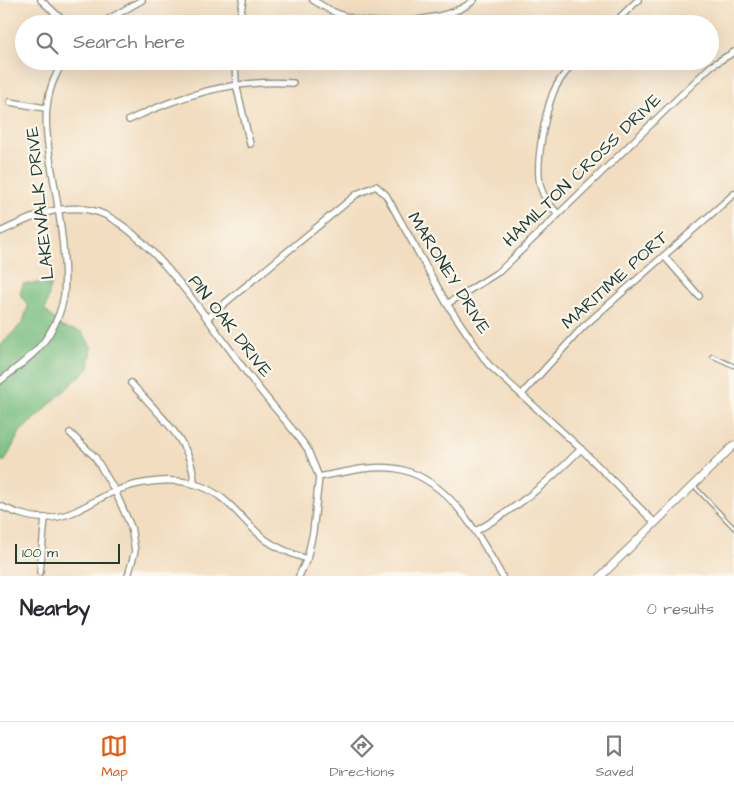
<!DOCTYPE html>
<style>
:root{--surface:#fff;--page:#f7f7f7;--text:#2b2b33;--muted:#7c7c81;--line:#e1e1e2;--accent:#ea580c}
body{margin:0;font-family:"Architects Daughter",sans-serif;background:var(--page);color:var(--text)}
.scale{position:absolute;left:15px;bottom:12px;width:105px;box-sizing:border-box;padding-left:5px;border:2px solid #1f3d34;border-top:0;font-size:14px;line-height:18px;white-space:nowrap;color:#1f3d34;-webkit-text-stroke:4px #fbf7ec;paint-order:stroke}
.list{margin:0;padding:0;list-style:none}
h2{display:flex;justify-content:space-between;align-items:center;height:65px;margin:0;padding:0 20px;font-size:21px}
h2 small{font-size:16px;font-weight:400;color:var(--muted)}
.icon{flex:none;width:28px;height:28px;fill:none;stroke:currentColor;stroke-width:2;stroke-linecap:round;stroke-linejoin:round}
.map{position:relative;flex:none;width:734px;height:576px;overflow:hidden}
.search{position:absolute;background:var(--surface);box-shadow:0 5px 20px #0002;left:15px;right:15px;top:15px;height:55px;display:flex;align-items:center;gap:12px;box-sizing:border-box;padding:0 18px;border-radius:28px;color:var(--muted);font-size:19px}
.sheet{height:145px;background:var(--surface)}
nav{display:flex;justify-content:space-around;align-items:center;box-sizing:border-box;height:70px;border-top:1px solid var(--line);background:var(--surface);font-size:14px;color:var(--muted)}
nav a{display:grid;justify-items:center;gap:2px}
nav .on{color:var(--accent)}
.map>svg:first-child{display:block}
</style>
<div class="map">
<svg width="734" height="576" viewBox="0 0 734 576">
<rect width="100%" height="100%" fill="#fbf7ec"/>
<filter id="ink" filterUnits="userSpaceOnUse"><feTurbulence type="fractalNoise" baseFrequency=".02" numOctaves="2"/><feDisplacementMap in="SourceGraphic" scale="10" xChannelSelector="R" yChannelSelector="G"/><feConvolveMatrix kernelMatrix="1 2 1 2 8 2 1 2 1" color-interpolation-filters="sRGB"/></filter>
<filter id="wash" filterUnits="userSpaceOnUse"><feTurbulence type="fractalNoise" baseFrequency=".0096" numOctaves="4" result="noise"/><feDisplacementMap in="SourceGraphic" scale="20" xChannelSelector="R" yChannelSelector="G"/><feGaussianBlur stdDeviation="1.12" result="paint"/><feColorMatrix in="noise" values="0 0 0 0 0 0 0 0 0 0 0 0 0 0 0 0 0 1.4 0 .05"/><feComposite in="paint" operator="in"/></filter>
<g filter="url(#wash)">
<rect width="100%" height="100%" fill="#f2ddc0"/>
<polygon fill="#79be82" stroke="#4c7e5b" points="52,282 45,310 62,327 82,332 92,348 89,368 20,432 5,461 0,461 0,346 23,322 28,306 20,294 23,284"/>
</g>
<g filter="url(#ink)">
<g fill="none" stroke-linecap="round" stroke-linejoin="round">
<g stroke="#888d7a" stroke-width="5">
<g id="service">
<polyline points="712,356 734,366"/>
<polyline points="694,486 734,528"/>
</g>
</g>
<g stroke="#888d7a" stroke-width="8">
<g id="minor">
<polyline points="41,0 67,24"/>
<path d="M313,0C325,8 338,15 351,18C380,27 451,21 474,0"/>
<polyline points="100,24 142,0"/>
<polyline points="239,24 243,0"/>
<polyline points="613,24 638,0"/>
<polyline points="235,61 236,84 250,144"/>
<polyline points="400,62 400,61"/>
<polyline points="10,102 45,108"/>
<path d="M129,120C181,95 234,79 293,83"/>
<path d="M558,214C551,206 544,199 541,188C534,167 545,114 553,93C558,81 566,71 575,61"/>
<path d="M0,232C30,218 56,204 90,210C144,219 217,334 250,377C268,401 289,424 307,448L319,477L313,532L307,559L299,576"/>
<polyline points="664,256 699,296"/>
<polyline points="447,304 500,271 711,66 734,52"/>
<polyline points="207,318 357,194 376,186 386,195 447,304 488,364 581,449 655,523"/>
<path d="M0,381C17,367 37,354 49,334C56,323 62,309 64,295C67,263 58,204 52,171C45,131 40,96 64,61"/>
<path d="M131,383C156,412 194,442 194,484"/>
<polyline points="522,394 583,327 734,194"/>
<polyline points="70,433 95,457 115,491 131,527 135,551 128,576"/>
<path d="M319,477C345,472 377,463 403,470C451,483 479,535 502,576"/>
<path d="M0,506C14,512 28,518 44,518C73,519 93,499 118,490C141,481 171,478 194,484C228,493 241,521 266,540C278,549 292,554 307,559"/>
<path d="M476,531C521,505 545,485 581,449"/>
<polyline points="40,572 45,518"/>
</g>
</g>
<g stroke="#888d7a" stroke-width="9">
<polyline id="tertiary" points="601,576 734,445"/>
</g>
<use href="#service" stroke="#fff" stroke-width="2.5"/>
<use href="#minor" stroke="#fff" stroke-width="5.5"/>
<use href="#tertiary" stroke="#fff" stroke-width="7"/>
</g>
</g>
<g text-anchor="middle" dominant-baseline="central" stroke-width="4.5" stroke-linejoin="round" paint-order="stroke">
<g font-size="18" fill="#1f3d34" stroke="#fbf7ec">
<text transform="translate(582 170) rotate(-44)">HAMILTON CROSS DRIVE</text>
<text transform="translate(40 203) rotate(-96)">LAKEWALK DRIVE</text>
<text transform="translate(449 273) rotate(58)">MARONEY DRIVE</text>
<text transform="translate(615 280) rotate(-42)">MARITIME PORT</text>
<text transform="translate(230 326) rotate(52)">PIN OAK DRIVE</text>
</g>
</g>
</svg>
<div class="scale">100 m</div>
<div class="search"><svg class="icon" aria-label="search" viewBox="0 0 24 24"><circle cx="10" cy="10" r="6"/><path d="M15 15l6 6"/></svg>Search here</div>
</div>
<section class="sheet">
<h2>Nearby<small>0 results</small></h2>
<ul class="list">
</ul>
</section>
<nav>
<a class="on"><svg class="icon" aria-label="map" viewBox="0 0 24 24"><path d="M3 6l6-2 6 2 6-2v14l-6 2-6-2-6 2zM9 4v14M15 6v14"/></svg>Map</a>
<a><svg class="icon" aria-label="directions" viewBox="0 0 24 24"><path d="M12 3l9 9-9 9-9-9zM9 14v-3h6M13 9l2 2-2 2"/></svg>Directions</a>
<a><svg class="icon" aria-label="saved" viewBox="0 0 24 24"><path d="M7 4h10v16l-5-4-5 4z"/></svg>Saved</a>
</nav>
